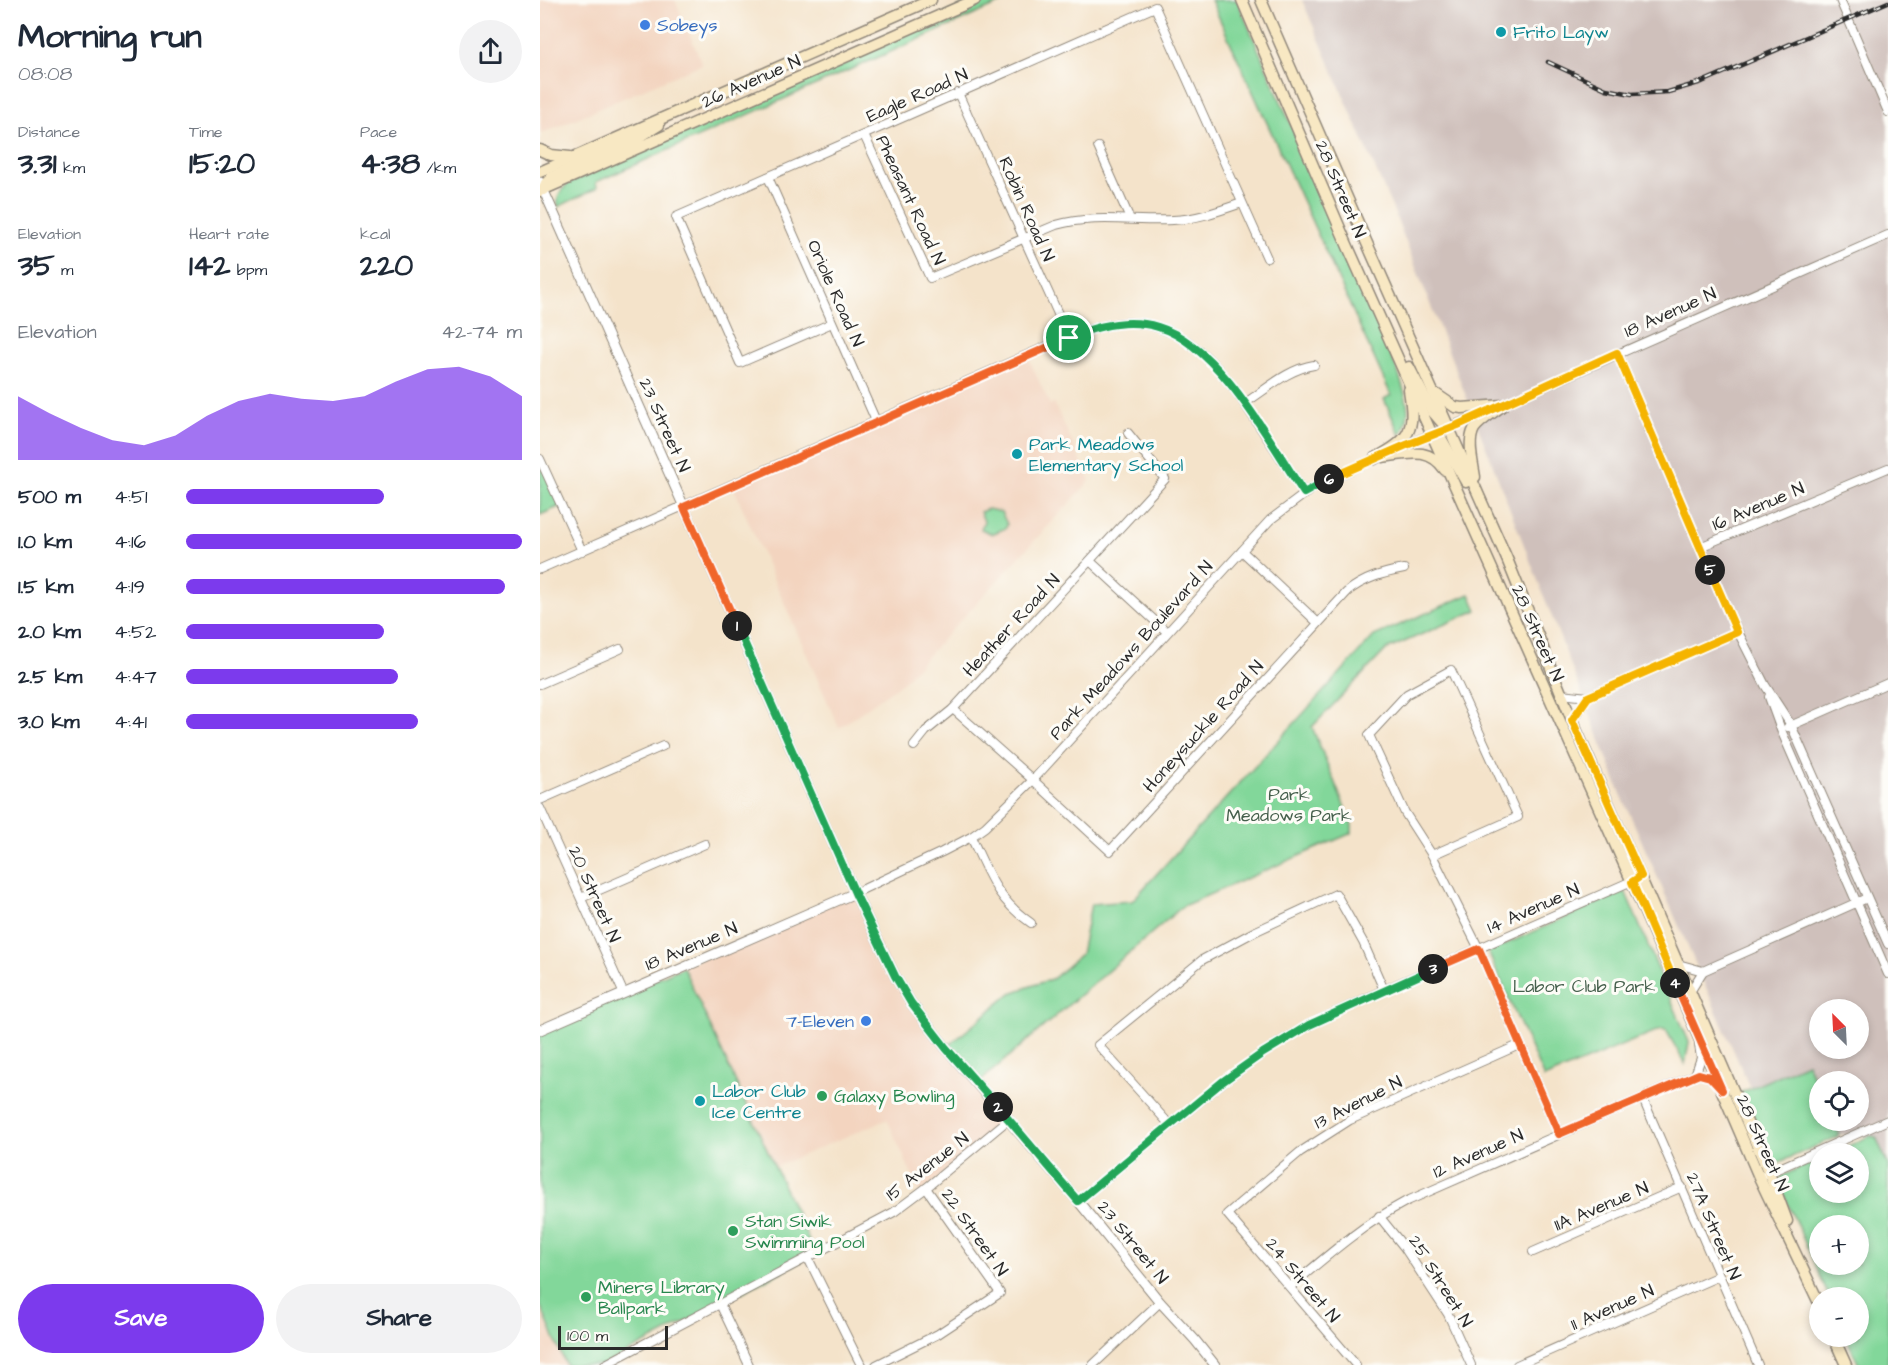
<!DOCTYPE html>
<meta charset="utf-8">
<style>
body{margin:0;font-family:"Architects Daughter",sans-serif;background:#f2f2f3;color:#1f2937;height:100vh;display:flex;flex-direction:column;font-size:22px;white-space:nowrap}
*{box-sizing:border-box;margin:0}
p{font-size:20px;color:#747a83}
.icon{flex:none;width:33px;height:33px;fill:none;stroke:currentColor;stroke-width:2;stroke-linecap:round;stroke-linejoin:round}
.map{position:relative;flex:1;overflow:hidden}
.side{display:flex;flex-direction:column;background:#fff;width:540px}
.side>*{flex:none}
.needle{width:39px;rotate:336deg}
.tools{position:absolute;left:1269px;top:999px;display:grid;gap:12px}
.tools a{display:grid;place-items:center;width:60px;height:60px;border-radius:50%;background:#fff;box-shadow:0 3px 9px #0003;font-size:30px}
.scale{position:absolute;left:18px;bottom:15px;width:110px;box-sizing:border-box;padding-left:6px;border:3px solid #2b2b2b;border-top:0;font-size:16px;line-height:21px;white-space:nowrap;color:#2b2b2b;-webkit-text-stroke:4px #fdfcf7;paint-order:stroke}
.pin{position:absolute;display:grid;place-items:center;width:51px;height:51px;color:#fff;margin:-26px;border:3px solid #fff;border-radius:50%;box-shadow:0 2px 6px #0007}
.km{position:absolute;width:30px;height:30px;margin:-15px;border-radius:50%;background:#222;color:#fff;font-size:16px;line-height:30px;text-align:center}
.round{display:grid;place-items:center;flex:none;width:63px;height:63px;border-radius:32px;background:#f2f2f3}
.headline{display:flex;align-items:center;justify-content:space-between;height:102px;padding:0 18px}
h1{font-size:33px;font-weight:800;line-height:45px}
.stats{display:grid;grid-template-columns:repeat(3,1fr);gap:9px;height:102px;padding:6px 18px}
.stats div{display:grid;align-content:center}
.stats b{font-size:30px;font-weight:800}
.stats small{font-size:16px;font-weight:400}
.stats p{font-size:16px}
.chart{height:168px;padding:12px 18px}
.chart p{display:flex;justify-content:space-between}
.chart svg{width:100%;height:108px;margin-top:6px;fill:#7c3aed;opacity:.7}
.primary-button{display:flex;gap:12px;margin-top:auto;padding:12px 18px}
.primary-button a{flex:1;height:69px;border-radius:36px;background:#7c3aed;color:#fff;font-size:24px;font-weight:800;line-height:69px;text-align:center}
.primary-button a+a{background:#f2f2f3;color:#1f2937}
ul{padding:0 18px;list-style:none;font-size:20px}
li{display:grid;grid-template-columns:96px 72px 1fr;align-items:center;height:45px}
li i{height:15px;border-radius:8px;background:#7c3aed}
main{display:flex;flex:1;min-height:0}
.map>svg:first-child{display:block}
.built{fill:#f3d4bf}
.industrial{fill:#cfc0bb;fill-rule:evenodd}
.green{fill:#82d79a;stroke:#568162;stroke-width:1.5;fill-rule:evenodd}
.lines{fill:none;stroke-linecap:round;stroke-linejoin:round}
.minor-casing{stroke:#90877a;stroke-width:10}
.tertiary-casing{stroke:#90877a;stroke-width:11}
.secondary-casing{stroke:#90877a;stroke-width:13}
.minor{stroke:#fff;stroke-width:8}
.tertiary{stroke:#fff;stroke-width:9}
.secondary{stroke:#f8e8c3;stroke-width:10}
.rail-casing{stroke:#2b2b2b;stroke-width:4.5}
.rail{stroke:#fdfcf7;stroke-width:2;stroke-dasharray:7;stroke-linecap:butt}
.split-1-casing{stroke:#fff;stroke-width:12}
.split-2-casing{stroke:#fff;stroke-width:12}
.split-3-casing{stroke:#fff;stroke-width:12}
.split-4-casing{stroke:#fff;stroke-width:12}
.split-5-casing{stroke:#fff;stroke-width:12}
.split-6-casing{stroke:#fff;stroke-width:12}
.split-7-casing{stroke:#fff;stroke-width:12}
.split-1{stroke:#f0652b;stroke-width:8}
.split-2{stroke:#22a559;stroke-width:8}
.split-3{stroke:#22a559;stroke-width:8}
.split-4{stroke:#f0652b;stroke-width:8}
.split-5{stroke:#f5b400;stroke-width:8}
.split-6{stroke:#f5b400;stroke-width:8}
.split-7{stroke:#22a559;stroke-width:8}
.shop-dot{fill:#3f7fe0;stroke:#fdfcf7;stroke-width:2}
.culture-dot{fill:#0f9aa8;stroke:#fdfcf7;stroke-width:2}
.leisure-dot{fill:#2e9e5b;stroke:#fdfcf7;stroke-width:2}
.labels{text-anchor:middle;stroke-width:6;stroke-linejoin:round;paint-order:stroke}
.shop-label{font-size:18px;fill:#366cbe;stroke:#fdfcf7;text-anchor:start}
.culture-label{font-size:18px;fill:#0d838f;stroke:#fdfcf7;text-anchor:start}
.street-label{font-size:18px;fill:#2b2b2b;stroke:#fdfcf7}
.park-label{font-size:18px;fill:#455f4c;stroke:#fdfcf7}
.leisure-label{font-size:18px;fill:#27864d;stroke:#fdfcf7;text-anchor:start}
</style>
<main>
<section class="side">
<div class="headline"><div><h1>Morning run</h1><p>08:08</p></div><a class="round"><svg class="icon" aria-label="share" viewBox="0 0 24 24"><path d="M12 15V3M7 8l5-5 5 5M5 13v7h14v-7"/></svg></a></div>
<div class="stats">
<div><p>Distance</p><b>3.31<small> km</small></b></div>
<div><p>Time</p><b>15:20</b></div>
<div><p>Pace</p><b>4:38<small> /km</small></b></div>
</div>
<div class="stats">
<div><p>Elevation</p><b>35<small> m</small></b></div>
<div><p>Heart rate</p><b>142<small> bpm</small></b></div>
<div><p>kcal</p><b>220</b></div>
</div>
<div class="chart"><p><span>Elevation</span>42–74 m</p>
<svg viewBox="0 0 160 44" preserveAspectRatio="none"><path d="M0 44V18L10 25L20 31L30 36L40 38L50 34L60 26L70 20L80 17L90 19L100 20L110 18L120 12L130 7L140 6L150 10L160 18V44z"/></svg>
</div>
<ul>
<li><b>500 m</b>4:51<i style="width:59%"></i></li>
<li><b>1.0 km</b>4:16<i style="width:100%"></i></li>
<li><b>1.5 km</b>4:19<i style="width:95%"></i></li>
<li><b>2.0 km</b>4:52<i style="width:59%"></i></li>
<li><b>2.5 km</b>4:47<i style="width:63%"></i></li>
<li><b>3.0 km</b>4:41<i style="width:69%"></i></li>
</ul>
<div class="primary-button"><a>Save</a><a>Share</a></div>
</section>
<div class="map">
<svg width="1348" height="1365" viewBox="0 0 1348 1365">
<rect width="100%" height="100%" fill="#fdfcf7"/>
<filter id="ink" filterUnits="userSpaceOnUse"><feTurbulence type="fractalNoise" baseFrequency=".0167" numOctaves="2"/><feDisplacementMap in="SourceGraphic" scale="12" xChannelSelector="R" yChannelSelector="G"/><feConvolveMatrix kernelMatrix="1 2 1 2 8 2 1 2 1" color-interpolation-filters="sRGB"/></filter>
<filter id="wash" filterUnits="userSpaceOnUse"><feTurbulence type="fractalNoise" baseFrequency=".008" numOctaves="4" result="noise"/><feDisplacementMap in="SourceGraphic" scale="24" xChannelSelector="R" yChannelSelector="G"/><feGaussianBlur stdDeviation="1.35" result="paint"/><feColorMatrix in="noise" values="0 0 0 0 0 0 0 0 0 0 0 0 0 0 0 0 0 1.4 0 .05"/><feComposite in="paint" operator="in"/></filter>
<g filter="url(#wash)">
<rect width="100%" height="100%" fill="#f4e3ca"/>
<g class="built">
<polygon points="0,0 135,0 162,64 0,134"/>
<polygon points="487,355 510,405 514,403 550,481 364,681 299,728 193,486"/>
<polygon points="315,893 363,991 469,1119 380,1193 347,1119 235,1167 143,967"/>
<polygon points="0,1305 26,1365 0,1365"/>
</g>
<path class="industrial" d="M762,0h586v1165l-13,-28 -36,-3 -6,-13 25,-1v-38h-38l-1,9 -12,-27 -57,24 -129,-294 -226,-580zM1280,1010h38v38h-38z"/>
<g class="green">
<path d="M435,0h33l-412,182 1,6 -39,19c-2,-12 3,-17 11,-24z"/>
<path d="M671,0h26l161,372c7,23 17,42 2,63l-16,-36 7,-4z"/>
<polygon points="4,469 21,506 0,515 0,471"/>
<polygon points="448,509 461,512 467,524 466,528 452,534 441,529 444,521 440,512"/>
<polygon points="930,594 937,610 846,650 772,727 812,825 812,833 643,906 437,1084 406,1048 471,993 514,978 541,954 551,904 592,901 834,636"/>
<polygon points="1085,891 1149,1042 1145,1064 1126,1030 1121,1029 1004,1078 948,952"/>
<polygon points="143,967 275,1254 64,1365 26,1365 0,1305 0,1030"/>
<polygon points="1267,1063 1279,1091 1280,1120 1293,1121 1299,1134 1297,1137 1240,1162 1233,1163 1228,1160 1198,1094"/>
<path d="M1330,1136l6,1 12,28v200h-29l-13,-28 12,-1v-38l-29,-1 -50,-113 3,-8 37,-17 1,33h38v-38l-26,-1zM1280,1226h38v38h-38z"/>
</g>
</g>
<g filter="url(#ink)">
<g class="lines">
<defs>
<g id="minor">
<polyline points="1300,0 1348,112"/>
<polyline points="418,93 529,338"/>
<path d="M324,135l66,143 126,-53c39,-11 78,-3 117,-5 24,-1 46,-9 69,-17"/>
<polyline points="558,147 590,219"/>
<polyline points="228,177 336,421"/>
<polyline points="292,323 200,363 136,217 615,7 727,258"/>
<polyline points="1077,353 1160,547 1348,468"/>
<path d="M705,403c22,-14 43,-34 69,-38"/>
<polyline points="960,406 1348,235"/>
<polyline points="854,450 949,411"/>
<polyline points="0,459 42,551"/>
<polyline points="1160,547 1193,622 1225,685 1251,725 1348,944"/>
<polyline points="702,551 777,622"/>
<polyline points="550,561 627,632"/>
<path d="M0,569l487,-214c31,-13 62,-29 95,-32 70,-5 111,62 144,113 13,19 26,38 38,57"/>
<polyline points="0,684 80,649"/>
<polyline points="1021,694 1048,697 1197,632"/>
<polyline points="1229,697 1241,730 1348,974"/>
<path d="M413,709l80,71 77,71 237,-259c17,-14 36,-19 57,-23"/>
<polyline points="1032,720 1048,697"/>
<polyline points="1248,727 1348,683"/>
<polyline points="374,746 386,731 413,709 625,479 588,433"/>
<polyline points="0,800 123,746"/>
<polyline points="0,808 83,992"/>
<path d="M431,837c18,37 24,61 60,86"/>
<polyline points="892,855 978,817 911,670 867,694 829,735 865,813 892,855 939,949 1019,1134"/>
<polyline points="315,893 402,852 431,837 445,827 493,780 730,520 774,487 838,457"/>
<polyline points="41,898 165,844"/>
<polyline points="1138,964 1163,971"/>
<polyline points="1150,992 1163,971 1327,898"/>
<polyline points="1155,1075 1161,1058 1159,1045"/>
<polyline points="1103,1099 1218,1365"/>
<polyline points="630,1125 558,1045 662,960 714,932 796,894 823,942 844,990"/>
<polyline points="1226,1174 1348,1120"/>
<polyline points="538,1201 683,1082 723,1053 745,1039 769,1025 844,990 1094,880"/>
<polyline points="839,1216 864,1247 908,1314 931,1365"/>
<polyline points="993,1252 1142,1187"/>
<polyline points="268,1258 321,1365"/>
<path d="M750,1287c37,-31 72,-62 115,-85l290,-127c9,-3 16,2 21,8"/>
<polyline points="180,1304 209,1365"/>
<polyline points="64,1365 354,1212 386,1188 469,1119"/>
<polyline points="336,1365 398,1334 460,1293 386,1188"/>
<polyline points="553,1365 620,1302"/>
<polyline points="816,1365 687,1214 760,1152 810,1120 979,1045"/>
<polyline points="977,1365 1179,1276"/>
</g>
<g id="tertiary">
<polyline points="0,182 315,893 355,976 371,1003 406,1048 538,1201 620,1302 655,1340 675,1365"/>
<polyline points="0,1030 315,893"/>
</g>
<g id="secondary">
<polyline points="702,0 805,240 1092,882 1219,1177 1280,1305"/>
<polyline points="721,0 826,241 967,559 1032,720 1229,1173 1247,1221"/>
<polyline points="0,150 11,155 30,157"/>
<polyline points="0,172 391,0"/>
<polyline points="3,190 6,183 12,177 98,138 119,125"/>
<polyline points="0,191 435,0"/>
<polyline points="869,367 892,411 904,425"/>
<polyline points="893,392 915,407 922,408 963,405"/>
<polyline points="901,438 926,482"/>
<path d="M843,457c25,-3 46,-11 62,13"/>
<path d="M834,459c36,-20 42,-27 35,-69"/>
<path d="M935,477c-2,-14 -8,-35 -1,-48 6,-9 21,-17 29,-24"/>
<polyline points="1293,1336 1306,1365"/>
</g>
</defs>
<use href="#minor" class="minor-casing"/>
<use href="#tertiary" class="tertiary-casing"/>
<use href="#secondary" class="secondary-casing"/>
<use href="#minor" class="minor"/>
<use href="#tertiary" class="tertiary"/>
<use href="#secondary" class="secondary"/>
<defs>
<polyline id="rail" points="1008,62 1066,89 1092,94 1128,92 1162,82 1348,2"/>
</defs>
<use href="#rail" class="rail-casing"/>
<use href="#rail" class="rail"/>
</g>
</g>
<g class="lines" filter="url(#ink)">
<defs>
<polyline id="split-1" points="197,626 144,507 529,338"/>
<polyline id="split-2" points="197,626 315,893 355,976 371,1003 406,1048 458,1107"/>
<polyline id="split-3" points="458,1107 538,1201 682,1082 723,1053 769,1025 893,969"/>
<polyline id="split-4" points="893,969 939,949 1019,1134 1159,1074 1170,1077 1182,1090 1135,983"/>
<polyline id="split-5" points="1135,983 1092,882 1101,876 1032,720 1048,697 1197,632 1170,570"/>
<polyline id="split-6" points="789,479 864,446 918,425 1077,353 1170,570"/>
<path id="split-7" d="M529,338c27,-12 59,-20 89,-11 61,18 112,115 146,166l25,-14"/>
</defs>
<use href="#split-1" class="split-1-casing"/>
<use href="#split-2" class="split-2-casing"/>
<use href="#split-3" class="split-3-casing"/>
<use href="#split-4" class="split-4-casing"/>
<use href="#split-5" class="split-5-casing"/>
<use href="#split-6" class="split-6-casing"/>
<use href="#split-7" class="split-7-casing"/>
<use href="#split-1" class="split-1"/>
<use href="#split-2" class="split-2"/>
<use href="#split-3" class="split-3"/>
<use href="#split-4" class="split-4"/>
<use href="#split-5" class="split-5"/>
<use href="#split-6" class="split-6"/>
<use href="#split-7" class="split-7"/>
</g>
<g class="shop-dot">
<circle cx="105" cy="25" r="6"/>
<circle cx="326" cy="1021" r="6"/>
</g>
<g class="culture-dot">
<circle cx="961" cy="32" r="6"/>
<circle cx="477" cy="454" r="6"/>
<circle cx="160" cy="1101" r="6"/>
</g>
<g class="leisure-dot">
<circle cx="282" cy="1096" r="6"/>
<circle cx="193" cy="1231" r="6"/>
<circle cx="46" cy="1297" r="6"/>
</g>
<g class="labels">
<g class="shop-label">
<text x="117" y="31">Sobeys</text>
<text x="314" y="1027" text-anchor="end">7-Eleven</text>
</g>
<g class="culture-label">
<text x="973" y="38">Frito Layw</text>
<text x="489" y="450">Park Meadows<tspan x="489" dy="21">Elementary School</tspan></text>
<text x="172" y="1097">Labor Club<tspan x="172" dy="21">Ice Centre</tspan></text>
</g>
<g class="street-label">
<text transform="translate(211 81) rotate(-24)" y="6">26 Avenue N</text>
<text transform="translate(377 95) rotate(-24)" y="6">Eagle Road N</text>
<text transform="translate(801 189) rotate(67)" y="6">28 Street N</text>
<text transform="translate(371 200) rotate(65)" y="6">Pheasant Road N</text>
<text transform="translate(487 209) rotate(66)" y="6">Robin Road N</text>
<text transform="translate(296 293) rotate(66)" y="6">Oriole Road N</text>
<text transform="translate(1130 312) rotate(-24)" y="6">18 Avenue N</text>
<text transform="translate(125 425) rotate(66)" y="6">23 Street N</text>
<text transform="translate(1218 506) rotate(-23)" y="6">16 Avenue N</text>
<text transform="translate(471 625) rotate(-47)" y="6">Heather Road N</text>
<text transform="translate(998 633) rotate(66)" y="6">28 Street N</text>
<text transform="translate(591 650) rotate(-48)" y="6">Park Meadows Boulevard N</text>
<text transform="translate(663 726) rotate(-48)" y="6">Honeysuckle Road N</text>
<text transform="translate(55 894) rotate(66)" y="6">20 Street N</text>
<text transform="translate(993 908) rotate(-24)" y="6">14 Avenue N</text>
<text transform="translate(151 946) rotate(-23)" y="6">18 Avenue N</text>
<text transform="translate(818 1102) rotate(-27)" y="6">13 Avenue N</text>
<text transform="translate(1223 1143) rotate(66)" y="6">28 Street N</text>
<text transform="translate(938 1153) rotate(-24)" y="6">12 Avenue N</text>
<text transform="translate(387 1166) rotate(-38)" y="6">15 Avenue N</text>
<text transform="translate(1061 1206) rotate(-23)" y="6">11A Avenue N</text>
<text transform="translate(1174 1226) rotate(67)" y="6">27A Street N</text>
<text transform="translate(435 1232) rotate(55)" y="6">22 Street N</text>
<text transform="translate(593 1242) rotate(51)" y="6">23 Street N</text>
<text transform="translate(763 1280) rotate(50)" y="6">24 Street N</text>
<text transform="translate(901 1281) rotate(58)" y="6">25 Street N</text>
<text transform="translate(1072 1307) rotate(-24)" y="6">11 Avenue N</text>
</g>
<g class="park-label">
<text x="749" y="800">Park<tspan x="749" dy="21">Meadows Park</tspan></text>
<text x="1044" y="992">Labor Club Park</text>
</g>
<g class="leisure-label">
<text x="294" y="1102">Galaxy Bowling</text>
<text x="205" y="1227">Stan Siwik<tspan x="205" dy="21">Swimming Pool</tspan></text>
<text x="58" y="1293">Miners Library<tspan x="58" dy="21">Ballpark</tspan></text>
</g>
</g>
</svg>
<div class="tools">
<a><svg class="needle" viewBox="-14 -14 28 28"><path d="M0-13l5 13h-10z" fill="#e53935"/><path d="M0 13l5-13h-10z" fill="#747a83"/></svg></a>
<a><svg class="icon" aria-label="locate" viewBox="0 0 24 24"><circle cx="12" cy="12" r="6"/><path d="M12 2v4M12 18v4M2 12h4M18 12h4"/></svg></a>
<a><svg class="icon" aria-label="layers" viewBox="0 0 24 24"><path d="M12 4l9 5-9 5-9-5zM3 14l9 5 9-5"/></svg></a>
<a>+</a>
<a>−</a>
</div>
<div class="scale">100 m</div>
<div class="pin" style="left:529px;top:338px;background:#1e9e55"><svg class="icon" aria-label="arrive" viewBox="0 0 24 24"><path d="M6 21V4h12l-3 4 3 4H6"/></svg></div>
<b class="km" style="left:197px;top:626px">1</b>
<b class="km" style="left:458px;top:1107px">2</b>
<b class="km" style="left:893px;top:969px">3</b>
<b class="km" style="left:1135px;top:983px">4</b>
<b class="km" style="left:1170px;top:570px">5</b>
<b class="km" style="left:789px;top:479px">6</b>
</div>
</main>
